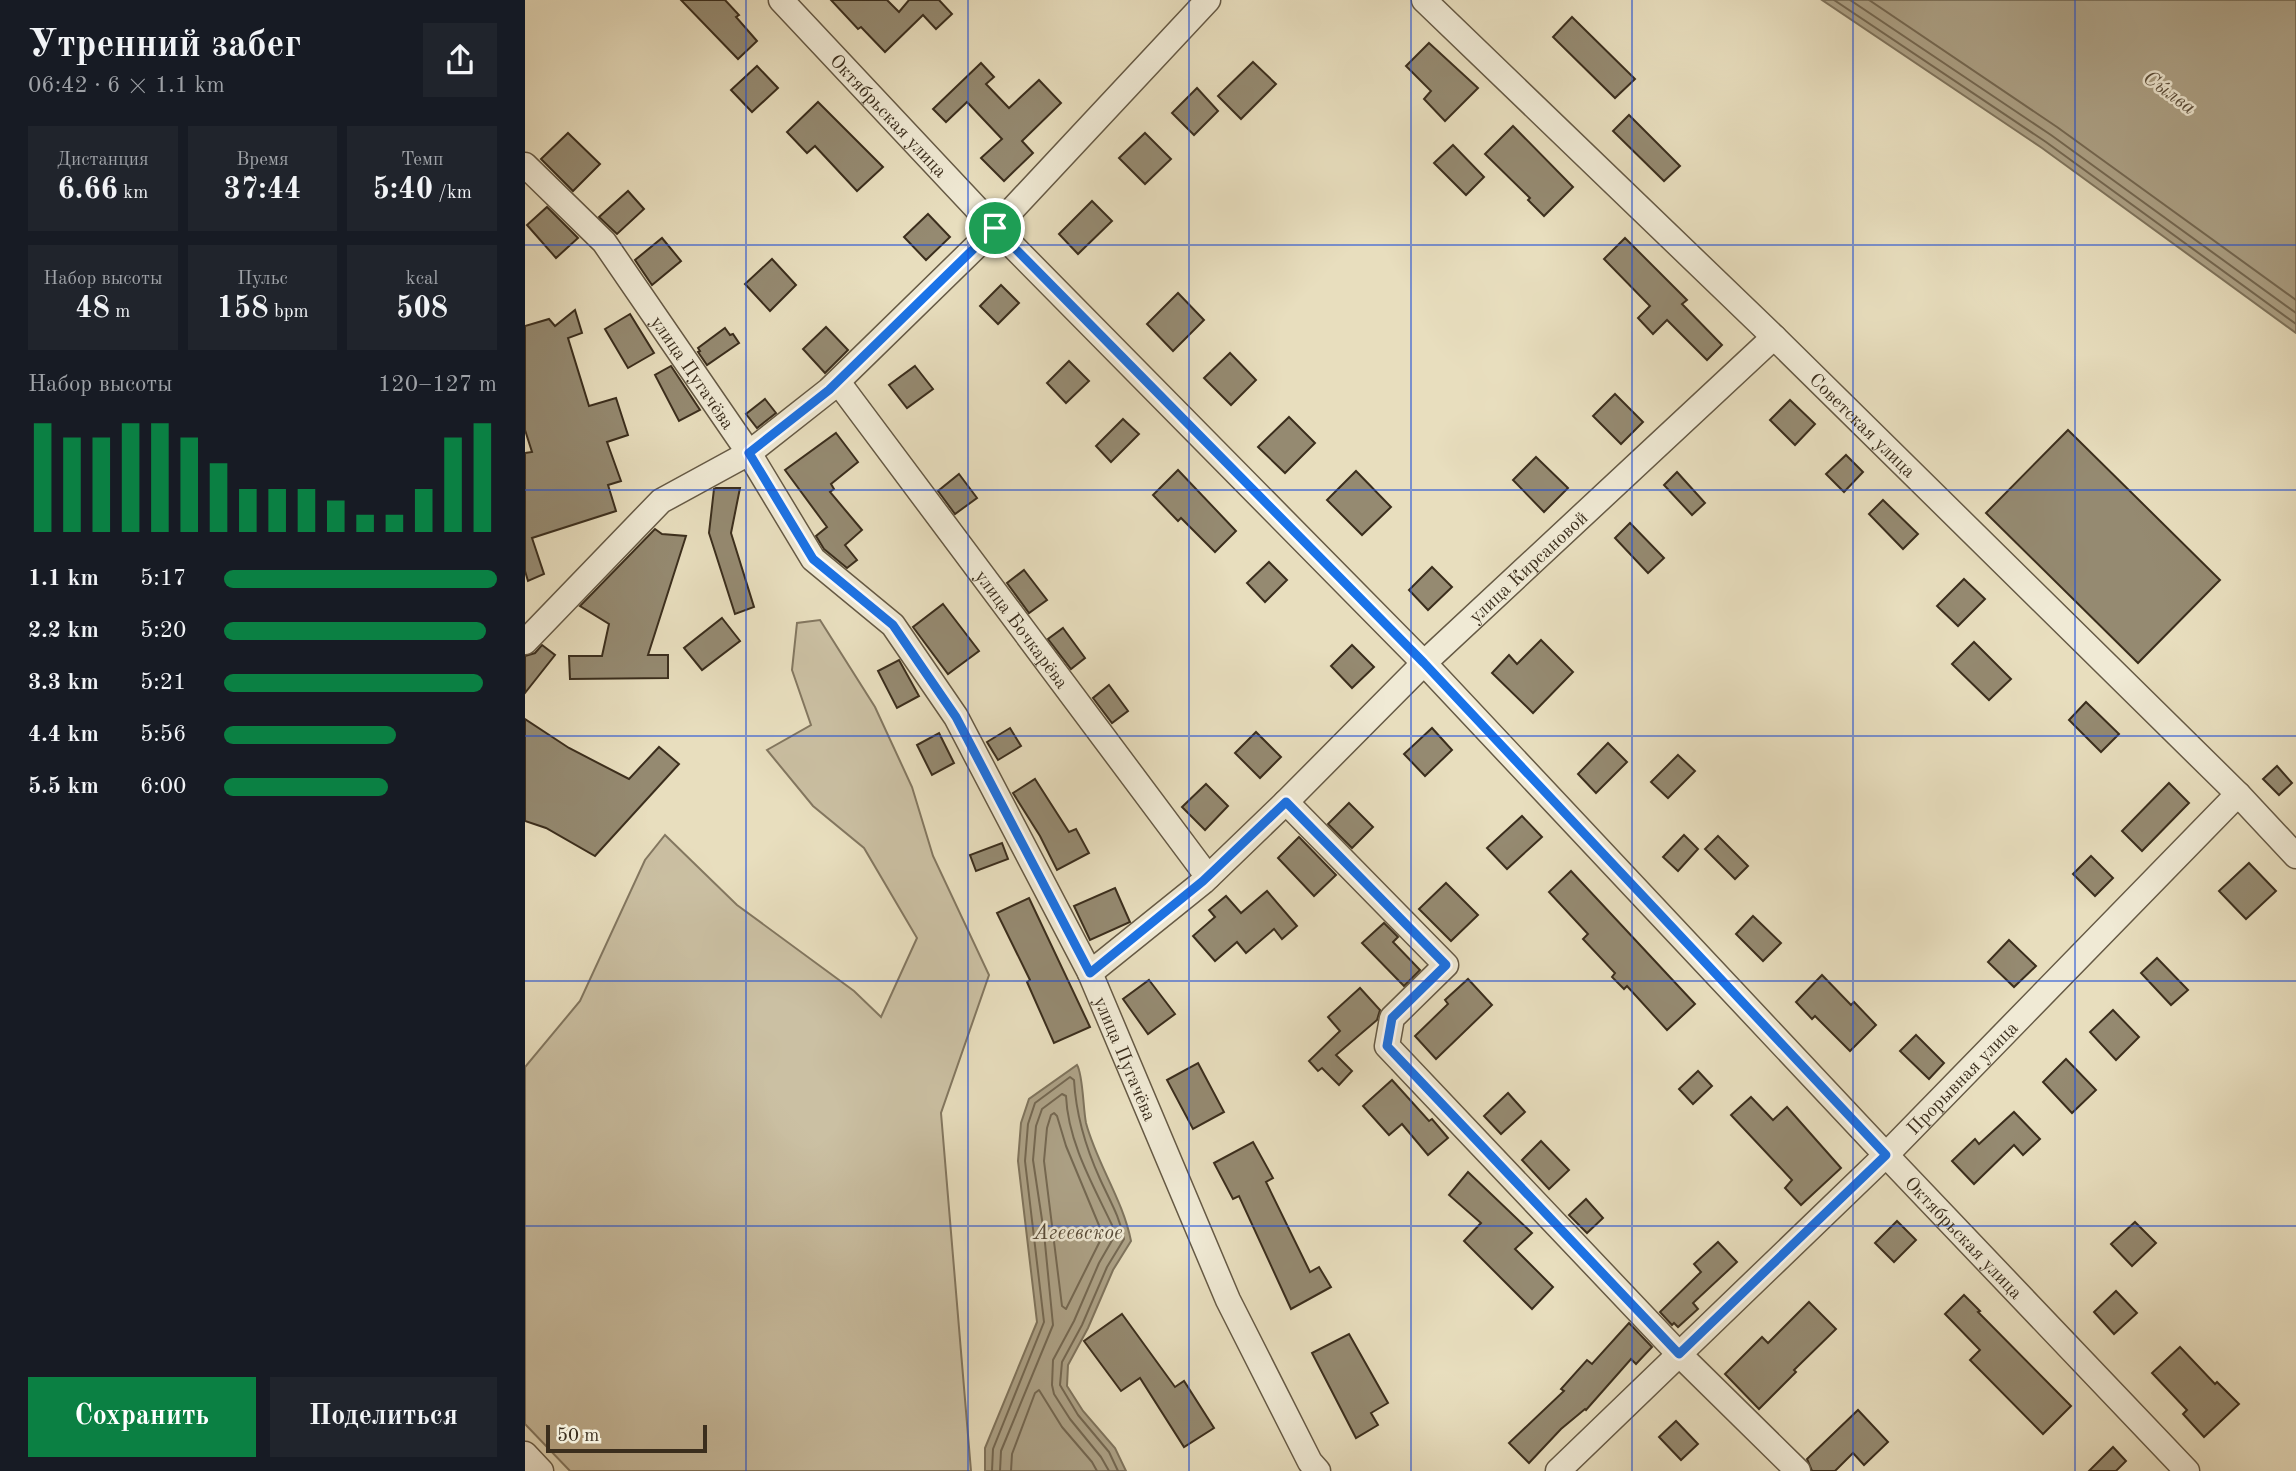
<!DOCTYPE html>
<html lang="ru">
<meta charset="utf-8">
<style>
body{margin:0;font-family:"Old Standard TT",serif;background:#20242c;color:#f1f3f6;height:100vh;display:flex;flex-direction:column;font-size:26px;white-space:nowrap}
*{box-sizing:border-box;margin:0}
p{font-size:23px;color:#9ea1a6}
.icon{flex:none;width:38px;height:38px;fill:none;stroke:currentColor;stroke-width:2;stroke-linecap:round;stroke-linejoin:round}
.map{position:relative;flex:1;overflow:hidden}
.sheet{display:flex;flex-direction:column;background:#171b24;width:525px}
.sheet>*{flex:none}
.scale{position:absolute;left:21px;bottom:18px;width:161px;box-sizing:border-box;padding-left:7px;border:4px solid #3b2e1d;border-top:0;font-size:19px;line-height:24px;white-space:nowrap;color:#3b2e1d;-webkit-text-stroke:5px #f0ead5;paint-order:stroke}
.pin{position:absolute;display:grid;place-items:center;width:60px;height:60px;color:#fff;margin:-30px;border:4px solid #fff;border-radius:50%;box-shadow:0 2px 7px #0007}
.round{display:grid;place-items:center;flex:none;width:74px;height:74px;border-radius:0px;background:#20242c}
.summary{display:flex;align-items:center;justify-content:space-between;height:119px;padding:0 28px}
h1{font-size:38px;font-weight:800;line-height:52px}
.figures{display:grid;grid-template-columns:repeat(3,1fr);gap:10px;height:119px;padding:7px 28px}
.figures div{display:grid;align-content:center;border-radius:0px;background:#20242c;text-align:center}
.figures b{font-size:30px;font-weight:800}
.figures small{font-size:19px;font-weight:400}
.figures p{font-size:19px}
.chart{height:196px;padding:14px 28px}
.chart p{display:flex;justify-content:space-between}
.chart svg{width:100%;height:126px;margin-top:7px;stroke:#0b8043;stroke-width:6}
.button{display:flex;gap:14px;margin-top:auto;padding:14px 28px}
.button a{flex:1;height:80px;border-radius:0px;background:#0b8043;color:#fff;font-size:28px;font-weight:800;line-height:80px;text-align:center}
.button a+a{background:#20242c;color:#f1f3f6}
ul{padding:0 28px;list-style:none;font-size:23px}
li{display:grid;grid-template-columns:112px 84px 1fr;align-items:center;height:52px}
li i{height:18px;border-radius:9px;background:#0b8043}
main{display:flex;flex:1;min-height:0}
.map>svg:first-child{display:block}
.green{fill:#cbc0a3;stroke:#837760;stroke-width:2}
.water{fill:#ada287;stroke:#7f745d;stroke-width:2}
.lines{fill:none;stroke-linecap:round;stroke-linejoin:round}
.shore{stroke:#746852;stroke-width:2}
.building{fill:#958a71;stroke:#3b2e1d;stroke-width:2}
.street-casing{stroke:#665a45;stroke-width:27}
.street{stroke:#f0ead5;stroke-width:24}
.route-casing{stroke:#fff;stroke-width:14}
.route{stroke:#1a73e8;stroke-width:9}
.grid{fill:none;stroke:#1d4ed8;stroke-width:2;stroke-opacity:0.55}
.labels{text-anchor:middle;stroke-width:5;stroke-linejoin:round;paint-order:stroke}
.street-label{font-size:19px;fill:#3b2e1d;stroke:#f0ead5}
.water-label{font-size:21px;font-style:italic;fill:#584b38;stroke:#f0ead5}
</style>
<main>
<section class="sheet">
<div class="summary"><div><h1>Утренний забег</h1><p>06:42 · 6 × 1.1 km</p></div><a class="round"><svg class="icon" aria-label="share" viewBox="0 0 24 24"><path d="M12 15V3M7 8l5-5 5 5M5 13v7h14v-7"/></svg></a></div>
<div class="figures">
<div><p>Дистанция</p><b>6.66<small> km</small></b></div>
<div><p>Время</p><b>37:44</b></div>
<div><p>Темп</p><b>5:40<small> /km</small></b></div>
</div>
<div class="figures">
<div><p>Набор высоты</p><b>48<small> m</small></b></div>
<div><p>Пульс</p><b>158<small> bpm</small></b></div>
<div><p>kcal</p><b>508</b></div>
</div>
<div class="chart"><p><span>Набор высоты</span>120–127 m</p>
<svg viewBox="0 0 160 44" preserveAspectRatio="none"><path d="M5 44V6M15 44V11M25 44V11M35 44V6M45 44V6M55 44V11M65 44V20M75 44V29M85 44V29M95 44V29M105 44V33M115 44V38M125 44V38M135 44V29M145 44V11M155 44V6"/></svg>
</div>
<ul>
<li><b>1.1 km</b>5:17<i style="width:100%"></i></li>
<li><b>2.2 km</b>5:20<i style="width:96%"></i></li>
<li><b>3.3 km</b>5:21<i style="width:95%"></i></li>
<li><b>4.4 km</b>5:56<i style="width:63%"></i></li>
<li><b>5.5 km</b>6:00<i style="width:60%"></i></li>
</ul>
<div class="button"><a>Сохранить</a><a>Поделиться</a></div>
</section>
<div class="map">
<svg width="1771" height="1471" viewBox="0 0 1771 1471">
<rect width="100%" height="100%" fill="#e8debe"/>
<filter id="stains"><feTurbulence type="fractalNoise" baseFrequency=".00286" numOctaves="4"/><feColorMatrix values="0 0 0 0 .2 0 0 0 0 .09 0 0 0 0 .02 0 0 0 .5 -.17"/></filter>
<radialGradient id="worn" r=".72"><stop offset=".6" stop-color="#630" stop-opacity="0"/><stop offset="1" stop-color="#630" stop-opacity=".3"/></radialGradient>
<polygon class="green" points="295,620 350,707 387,787 408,856 464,975 416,1113 446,1471 45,1471 0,1424 0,1067 55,1001 120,860 140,835 212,905 329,991 356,1017 392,938 339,848 288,806 242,750 286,725 267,670 272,623"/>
<g class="water">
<polygon points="1297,0 1771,0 1771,333 1517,148"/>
<path d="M552,1065c6,9 6,43 9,58 11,41 37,77 45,118l-18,29 -25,58 -20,37 -1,21 16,25 32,37 11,23h-141v-23l52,-126 -19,-161 3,-38 8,-24z"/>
</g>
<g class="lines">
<g class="shore">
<polyline points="1309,0 1521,142 1771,324"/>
<polyline points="1325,0 1526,135 1771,313"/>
<polyline points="1344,0 1532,127 1771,300"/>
<polygon points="529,1113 532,1116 541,1146 578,1235 541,1309 537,1306 519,1161 522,1128 526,1115"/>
<path d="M467,1471l1,-22 51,-127 -19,-161 3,-37 7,-21 35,-26 4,3c2,35 11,66 26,99 9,20 20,38 24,60l-17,28 -25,58 -20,37 -2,23 18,30 31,37 9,19"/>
<path d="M475,1471l1,-20 52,-126 -9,-92 -11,-73 3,-34 6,-17 20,-15 4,2c2,46 27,89 46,129l2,12 -15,26 -25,58 -21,39 -1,25 2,9 16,25 31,38 8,14"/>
<polyline points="486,1471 487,1454 510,1393 514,1390 537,1427 567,1462 572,1471"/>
</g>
</g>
<g class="building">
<polygon points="156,0 200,0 214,15 211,17 232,41 213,59"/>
<polygon points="306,0 362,0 374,12 384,0 414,0 427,14 411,29 398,15 360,52 336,27 333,29"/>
<polygon points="1047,17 1110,79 1090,98 1028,37"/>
<polygon points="904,43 953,88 920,121 899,99 906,91 881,66"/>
<polygon points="728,62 751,84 716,119 693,96"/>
<polygon points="456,63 469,77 461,84 484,108 514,80 536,103 497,141 508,153 479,181 456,158 477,139 442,102 421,122 408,109"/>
<polygon points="232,66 253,88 227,112 206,90"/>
<polygon points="672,88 693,111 669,135 647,113"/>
<polygon points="293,102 358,167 332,191 290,146 282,153 262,132"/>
<polygon points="1104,115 1155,166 1139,181 1088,131"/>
<polygon points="988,126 1048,187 1019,216 1003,200 1005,198 960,154"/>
<polygon points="43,133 75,164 48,191 16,159"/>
<polygon points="620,133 646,159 620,184 594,158"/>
<polygon points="928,145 959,177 941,195 909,163"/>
<polygon points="103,191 119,209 92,234 74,217"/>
<polygon points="567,201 587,221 553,254 534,234"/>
<polygon points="22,207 53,238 31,258 2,225"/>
<polygon points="403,214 425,237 401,260 379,237"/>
<polygon points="137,238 156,261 127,285 110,260"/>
<polygon points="1100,238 1162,300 1157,304 1197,345 1182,360 1142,320 1128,334 1113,318 1125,306 1079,259"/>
<polygon points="247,259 271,285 245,311 220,284"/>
<polygon points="476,285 494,303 473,324 455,306"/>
<polygon points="653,293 679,320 648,351 622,324"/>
<polygon points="50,310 57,333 43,338 64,406 91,398 103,435 82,442 96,481 83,485 91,511 7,538 19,574 3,581 0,571 0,453 7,452 0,430 0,326 24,319 30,326"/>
<polygon points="105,314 129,353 103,368 80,329"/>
<polygon points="301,327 323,350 300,373 278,349"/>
<polygon points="200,328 205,335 208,334 214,343 182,365 173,352 175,351 173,348"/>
<polygon points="705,353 731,380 706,405 679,378"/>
<polygon points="544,361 564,381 541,403 522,383"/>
<polygon points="146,366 175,410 154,421 130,375"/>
<polygon points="390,366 408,389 382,408 364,385"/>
<polygon points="1090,394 1118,422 1096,444 1068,416"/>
<polygon points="240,399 251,413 232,428 221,414"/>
<polygon points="1265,400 1290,424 1270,445 1245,420"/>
<polygon points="764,417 790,443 760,473 733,447"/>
<polygon points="598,419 614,434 586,462 571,446"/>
<polygon points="1543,430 1695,580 1613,663 1461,513"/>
<polygon points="311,433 333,462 306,484 309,489 305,492 337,530 320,545 332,560 322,568 299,549 291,536 302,527 260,470"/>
<polygon points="1321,455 1338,472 1319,492 1301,474"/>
<polygon points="1011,457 1043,488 1019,512 988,480"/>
<polygon points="653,470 711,531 690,552 656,518 653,521 628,495"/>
<polygon points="831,471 866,507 837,535 802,500"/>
<polygon points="1152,472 1180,503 1167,515 1139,485"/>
<polygon points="434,474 452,498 430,514 413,491"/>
<polygon points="191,488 215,488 206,533 229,607 210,614 184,533 189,489"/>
<polygon points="1358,500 1393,534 1378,549 1344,514"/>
<polygon points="1105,523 1139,558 1123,573 1090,538"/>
<polygon points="130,529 137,534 161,536 123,655 143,655 143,678 45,679 44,656 77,656 84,624 55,606"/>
<polygon points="744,562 762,580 740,602 722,583"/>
<polygon points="907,567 927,587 903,610 884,590"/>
<polygon points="499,570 522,600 504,613 482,583"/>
<polygon points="1439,579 1460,599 1433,626 1412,606"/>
<polygon points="418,604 454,651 423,674 388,627"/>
<polygon points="197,618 215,641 177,670 159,648"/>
<polygon points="538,628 560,658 546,669 523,639"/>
<polygon points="1016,640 1048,672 1008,713 967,673 984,655 992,664"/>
<polygon points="1449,642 1486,679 1464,700 1427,664"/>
<polygon points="17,645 30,655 0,693 0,656 10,653"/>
<polygon points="827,645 849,667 827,688 806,666"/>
<polygon points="374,660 394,696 372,708 353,671"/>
<polygon points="584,685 603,711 587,723 568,698"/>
<polygon points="1561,702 1594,734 1576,752 1544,720"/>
<polygon points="0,719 44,748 104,779 134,747 154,764 70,856 21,828 0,821"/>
<polygon points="485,728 496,746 473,760 462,742"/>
<polygon points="907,728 927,750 900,776 879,754"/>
<polygon points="731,732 756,757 735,778 710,753"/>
<polygon points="414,733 429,763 407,775 392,745"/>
<polygon points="1083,743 1102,762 1071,793 1053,774"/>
<polygon points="1153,755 1170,771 1143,798 1126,782"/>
<polygon points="1752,766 1767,783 1754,795 1738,779"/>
<polygon points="510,779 544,832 551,829 564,853 532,870 515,836 488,793"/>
<polygon points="1644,783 1664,803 1617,851 1597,831"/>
<polygon points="681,784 703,806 680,830 657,807"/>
<polygon points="824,803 848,827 827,848 803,824"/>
<polygon points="997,816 1017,837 982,869 962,848"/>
<polygon points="1159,835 1173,849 1153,871 1138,857"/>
<polygon points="1193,836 1223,866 1210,879 1180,849"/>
<polygon points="774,837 811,875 789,896 753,858"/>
<polygon points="477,843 483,859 451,871 445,855"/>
<polygon points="1566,856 1588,878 1570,896 1548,874"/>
<polygon points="1724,863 1751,891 1721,919 1694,891"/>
<polygon points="1046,871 1170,1004 1142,1030 1102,986 1099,989 1087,977 1090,973 1058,939 1063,934 1024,892"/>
<polygon points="921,883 953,915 926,941 894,909"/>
<polygon points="590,888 605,922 565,940 549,906"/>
<polygon points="742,891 772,926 757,939 749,929 721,953 712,942 690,961 668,936 690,917 684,910 701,896 716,913"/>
<polygon points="504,898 565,1027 529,1043 502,982 505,980 472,913"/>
<polygon points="1228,916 1256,943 1238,961 1211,934"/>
<polygon points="859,923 873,937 868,942 895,970 879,986 837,943"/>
<polygon points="1484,940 1511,966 1489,987 1463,962"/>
<polygon points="1632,958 1663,990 1646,1005 1616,973"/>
<polygon points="1297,975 1326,1005 1329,1002 1351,1025 1325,1051 1290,1016 1287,1019 1271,1002"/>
<polygon points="943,979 967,1005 911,1059 890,1036 923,1004 920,1000"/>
<polygon points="624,980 650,1014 623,1034 598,999"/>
<polygon points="835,988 855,1010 852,1020 811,1055 827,1071 814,1085 797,1068 793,1071 784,1061 815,1031 803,1017"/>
<polygon points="1588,1010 1614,1037 1591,1060 1565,1032"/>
<polygon points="1391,1035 1419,1063 1404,1079 1375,1051"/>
<polygon points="1541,1059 1571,1090 1547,1113 1518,1082"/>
<polygon points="673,1063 699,1112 668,1129 642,1080"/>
<polygon points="1173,1071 1187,1086 1168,1104 1154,1089"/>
<polygon points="867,1080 904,1121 907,1119 923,1138 903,1155 877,1124 864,1135 838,1106"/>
<polygon points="983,1093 1000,1112 976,1134 959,1116"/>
<polygon points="1226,1097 1248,1120 1262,1107 1316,1168 1276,1205 1260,1188 1267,1180 1206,1115"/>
<polygon points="1489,1112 1515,1139 1498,1155 1489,1145 1449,1184 1427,1161 1450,1139 1454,1144"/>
<polygon points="1016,1141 1044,1170 1024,1189 997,1160"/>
<polygon points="728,1142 748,1178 741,1182 785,1272 794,1267 806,1287 766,1309 714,1196 708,1199 689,1163"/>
<polygon points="943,1172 1007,1233 990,1249 1028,1287 1007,1309 939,1241 956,1223 924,1195"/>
<polygon points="1061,1199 1078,1218 1062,1233 1044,1215"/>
<polygon points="1372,1221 1391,1240 1369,1262 1350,1243"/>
<polygon points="1610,1222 1631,1243 1607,1266 1586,1244"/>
<polygon points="1193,1242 1212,1262 1168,1303 1173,1309 1153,1327 1149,1323 1147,1325 1135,1312 1176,1272 1169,1264"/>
<polygon points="1591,1291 1612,1313 1589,1334 1569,1312"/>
<polygon points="1439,1295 1455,1311 1453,1312 1546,1406 1518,1434 1445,1360 1455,1350 1420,1314"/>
<polygon points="1284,1302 1311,1329 1269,1370 1271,1372 1234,1409 1200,1374 1237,1337 1243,1343"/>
<polygon points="597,1314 650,1387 659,1381 689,1428 659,1447 615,1378 596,1391 559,1341"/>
<polygon points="1104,1323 1127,1347 1111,1364 1106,1359 1061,1410 1060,1409 1036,1429 1004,1463 984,1443 1039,1391 1036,1389 1062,1360 1067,1364"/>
<polygon points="824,1334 863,1403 846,1413 853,1425 831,1438 787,1353"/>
<polygon points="1655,1347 1690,1384 1692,1382 1714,1404 1679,1437 1658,1414 1662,1410 1627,1373"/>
<polygon points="1333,1410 1363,1442 1339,1465 1328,1453 1310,1471 1287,1471 1282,1459"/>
<polygon points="1151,1421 1173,1444 1156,1460 1134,1437"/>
<polygon points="1588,1447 1601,1461 1591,1471 1564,1471"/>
</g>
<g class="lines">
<defs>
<g id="street">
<path id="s1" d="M256,0l214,228 429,435 462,492 301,316"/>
<path id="s2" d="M899,0l350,337 464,457 58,62"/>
<path id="s3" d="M0,165l79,77 145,211 64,106 80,66 63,92 134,256 138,327 82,162 8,9"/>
<path id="s4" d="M313,382l370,495"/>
<polyline points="0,642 136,501 224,453 304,390 470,228 683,0"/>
<polyline points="761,802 921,965 867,1018 862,1046 1154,1354 1273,1471"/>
<path id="s5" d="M565,973l113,-91 83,-80 138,-139 350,-326"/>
<polyline points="0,1454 16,1471"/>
<path id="s6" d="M1033,1471l328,-316 352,-361"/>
</g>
</defs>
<use href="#street" class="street-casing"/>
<use href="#street" class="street"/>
</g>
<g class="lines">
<defs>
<polygon id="route" points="470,228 899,663 1361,1155 1154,1354 862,1046 867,1018 921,965 761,802 678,881 565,973 431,717 368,625 288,559 224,453 304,390"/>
</defs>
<use href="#route" class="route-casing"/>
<use href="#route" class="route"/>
</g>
<path class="grid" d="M221,0v1471M443,0v1471M664,0v1471M886,0v1471M1107,0v1471M1328,0v1471M1550,0v1471M0,245h1771M0,490h1771M0,736h1771M0,981h1771M0,1226h1771"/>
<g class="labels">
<g class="street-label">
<text dy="7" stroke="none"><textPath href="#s1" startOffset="158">Октябрьская улица</textPath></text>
<text dy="7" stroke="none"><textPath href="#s3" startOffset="268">улица Пугачёва</textPath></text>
<text dy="7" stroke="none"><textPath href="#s2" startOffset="611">Советская улица</textPath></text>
<text dy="7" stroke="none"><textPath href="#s5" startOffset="598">улица Кирсановой</textPath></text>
<text dy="7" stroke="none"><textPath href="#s4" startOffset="308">улица Бочкарёва</textPath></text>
<text dy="7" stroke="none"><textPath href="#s3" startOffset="1087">улица Пугачёва</textPath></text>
<text dy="7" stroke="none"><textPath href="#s6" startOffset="564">Прорывная улица</textPath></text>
<text dy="7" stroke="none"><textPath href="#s1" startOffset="1712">Октябрьская улица</textPath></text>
</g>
<g class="water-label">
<text transform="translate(1645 92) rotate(36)" y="7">Сы́лва</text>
<text x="553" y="1239">Агеевское</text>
</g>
</g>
<rect width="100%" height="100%" filter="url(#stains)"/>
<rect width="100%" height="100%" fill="url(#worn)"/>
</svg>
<div class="scale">50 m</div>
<div class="pin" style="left:470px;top:228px;background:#1e9e55"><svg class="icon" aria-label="arrive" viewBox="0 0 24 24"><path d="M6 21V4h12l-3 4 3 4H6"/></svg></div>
</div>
</main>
